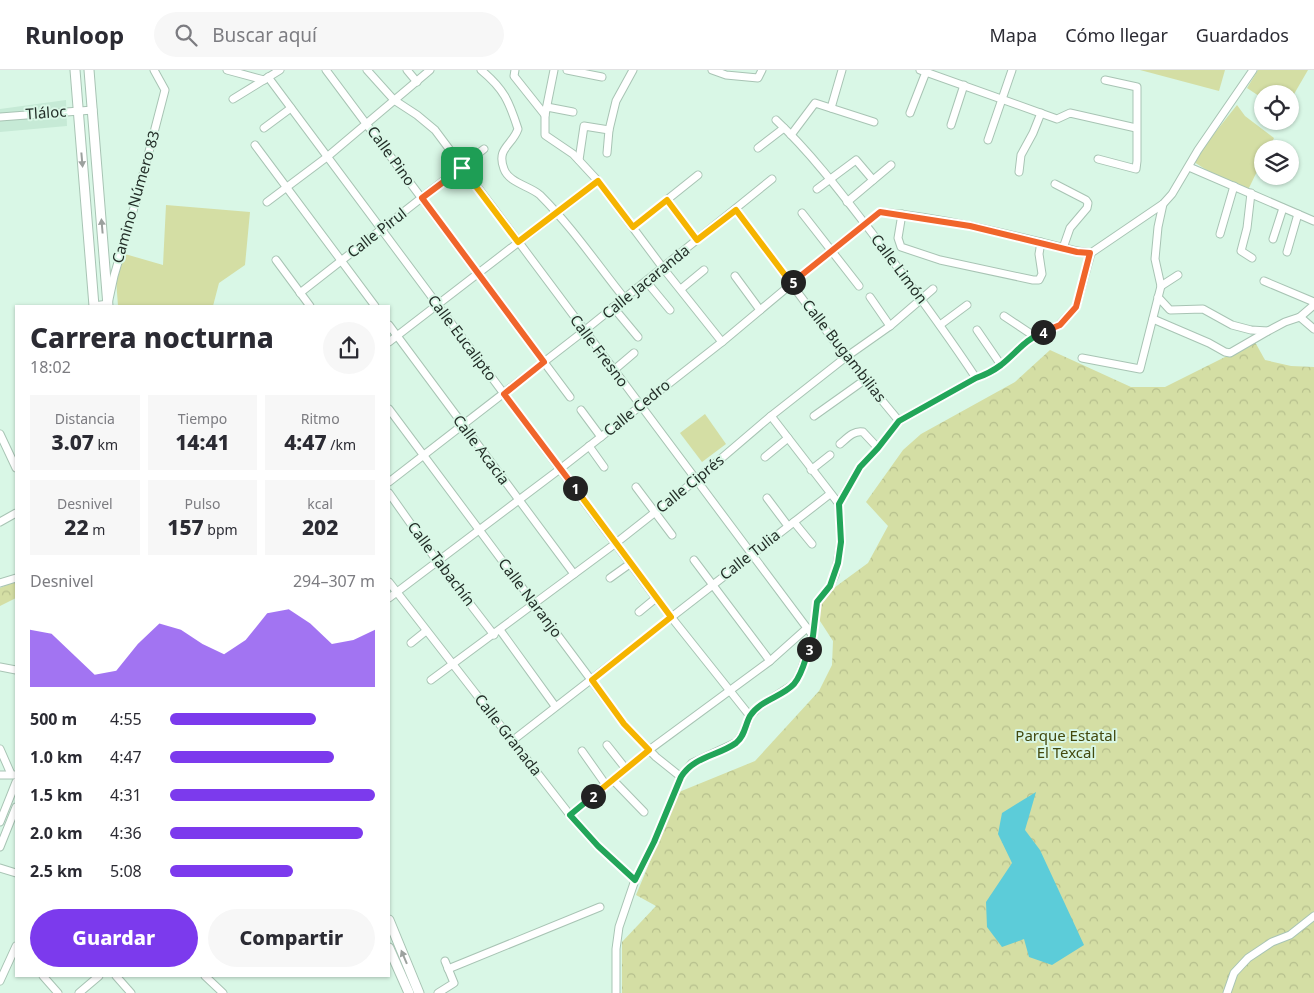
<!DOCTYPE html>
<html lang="es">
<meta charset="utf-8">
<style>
body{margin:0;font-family:"Noto Sans",sans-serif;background:#f7f7f7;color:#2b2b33;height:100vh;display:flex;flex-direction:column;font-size:19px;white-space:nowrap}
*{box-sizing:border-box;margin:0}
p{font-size:16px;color:#7c7c81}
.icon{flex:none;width:28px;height:28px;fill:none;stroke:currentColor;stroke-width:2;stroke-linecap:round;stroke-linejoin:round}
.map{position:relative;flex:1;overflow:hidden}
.side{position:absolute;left:15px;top:235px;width:375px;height:672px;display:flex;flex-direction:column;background:#fff;border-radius:0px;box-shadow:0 1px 4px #0004}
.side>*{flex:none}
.controls{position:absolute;left:1254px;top:15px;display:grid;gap:10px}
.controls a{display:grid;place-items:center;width:45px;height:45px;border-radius:50%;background:#fff;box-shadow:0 1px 4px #0004;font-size:25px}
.pin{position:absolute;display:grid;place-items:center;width:42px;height:42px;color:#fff;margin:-21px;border-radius:10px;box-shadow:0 2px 8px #0006}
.km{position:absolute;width:25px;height:25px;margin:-12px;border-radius:50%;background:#222;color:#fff;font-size:14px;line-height:25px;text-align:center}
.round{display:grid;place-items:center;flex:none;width:52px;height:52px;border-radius:26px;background:#f7f7f7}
.head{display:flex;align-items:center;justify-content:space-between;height:85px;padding:0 15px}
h1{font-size:28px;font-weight:800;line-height:38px}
.metrics{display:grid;grid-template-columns:repeat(3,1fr);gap:8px;height:85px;padding:5px 15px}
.metrics div{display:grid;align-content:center;border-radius:0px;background:#f7f7f7;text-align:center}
.metrics b{font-size:21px;font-weight:800}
.metrics small{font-size:14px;font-weight:400}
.metrics p{font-size:14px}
.chart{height:140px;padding:10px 15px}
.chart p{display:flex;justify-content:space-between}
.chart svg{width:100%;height:90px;margin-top:5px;fill:#7c3aed;opacity:.7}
.action{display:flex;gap:10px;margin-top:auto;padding:10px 15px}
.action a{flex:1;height:58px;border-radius:30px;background:#7c3aed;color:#fff;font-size:20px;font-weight:800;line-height:58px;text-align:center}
.action a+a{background:#f7f7f7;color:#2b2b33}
ul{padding:0 15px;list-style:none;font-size:16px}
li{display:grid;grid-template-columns:80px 60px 1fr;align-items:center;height:38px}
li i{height:12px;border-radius:6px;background:#7c3aed}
header{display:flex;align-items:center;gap:30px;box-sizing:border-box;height:70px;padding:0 25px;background:#fff;border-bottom:1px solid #e1e1e2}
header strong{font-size:24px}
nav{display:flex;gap:28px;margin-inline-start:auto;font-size:18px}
.search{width:350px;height:45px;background:#f7f7f7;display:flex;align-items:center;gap:12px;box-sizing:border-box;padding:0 18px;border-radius:28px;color:#7c7c81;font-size:19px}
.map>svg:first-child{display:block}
.built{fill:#c6ead6}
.park{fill:url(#park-crowns)}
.pitch{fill:#d4dea4}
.water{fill:#5cccd9}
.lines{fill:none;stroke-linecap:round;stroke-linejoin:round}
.minor-casing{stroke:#a8c4b4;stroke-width:9}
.major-casing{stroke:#a8c4b4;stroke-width:11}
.minor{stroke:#fff;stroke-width:7}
.major{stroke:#fff;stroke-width:9}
.oneway{fill:#9ca19e}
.split-1-casing{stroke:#fff;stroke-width:10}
.split-2-casing{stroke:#fff;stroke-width:10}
.split-3-casing{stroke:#fff;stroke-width:10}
.split-4-casing{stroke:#fff;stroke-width:10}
.split-5-casing{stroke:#fff;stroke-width:10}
.split-6-casing{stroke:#fff;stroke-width:10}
.split-1{stroke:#f0652b;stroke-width:6}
.split-2{stroke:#f5b400;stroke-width:6}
.split-3{stroke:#22a559;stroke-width:6}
.split-4{stroke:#22a559;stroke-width:6}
.split-5{stroke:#f0652b;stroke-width:6}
.split-6{stroke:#f5b400;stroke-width:6}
.labels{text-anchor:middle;stroke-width:4;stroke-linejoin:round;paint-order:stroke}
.street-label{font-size:15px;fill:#232e28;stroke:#d9f7e6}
.park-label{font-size:15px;fill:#42490e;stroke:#d9f7e6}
</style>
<header>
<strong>Runloop</strong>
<div class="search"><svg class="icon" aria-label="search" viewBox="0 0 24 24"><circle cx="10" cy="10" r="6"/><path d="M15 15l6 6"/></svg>Buscar aquí</div>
<nav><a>Mapa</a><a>Cómo llegar</a><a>Guardados</a></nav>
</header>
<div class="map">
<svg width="1314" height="923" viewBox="0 0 1314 923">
<defs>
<pattern id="park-crowns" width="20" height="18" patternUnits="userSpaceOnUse" patternTransform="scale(1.25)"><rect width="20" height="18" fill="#d4dea4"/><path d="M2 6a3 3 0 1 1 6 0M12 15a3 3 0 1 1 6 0" fill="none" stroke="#b6bf8d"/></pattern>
</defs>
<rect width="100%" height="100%" fill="#d9f7e6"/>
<polygon class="built" points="66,30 67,56 0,62 0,39"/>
<g class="park">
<polygon points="1255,272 1265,290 1291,296 1314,297 1314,923 622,923 622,872 656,836 636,825 679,722 755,691 819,621 832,595 833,571 818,548 823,526 868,493 888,456 866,432 903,380 921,364 1015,312 1050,280 1131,317 1165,317"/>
<polygon points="16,511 16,528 0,536 0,518"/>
</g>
<g class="pitch">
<polygon points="1140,0 1225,0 1219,21"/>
<polygon points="1258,0 1308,0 1290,31 1290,24 1262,24 1262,28 1247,18"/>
<polygon points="1237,35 1245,46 1274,68 1269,79 1262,79 1262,91 1248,120 1219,108 1194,92 1209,70"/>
<polygon points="166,135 250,142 245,195 219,213 213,236 118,236 116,209 125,184 163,195"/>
<polygon points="705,344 726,374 702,392 680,363"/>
</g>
<polygon class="water" points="1036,722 1025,760 1040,780 1084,875 1052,895 1029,887 1024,869 1002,877 987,857 986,832 1012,793 998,764 1002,743"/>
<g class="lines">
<defs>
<g id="minor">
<polyline points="227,0 264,10"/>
<polyline points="326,0 570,327"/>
<polyline points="367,0 394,30 417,45 435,60 813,566"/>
<polyline points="407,0 417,12"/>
<path d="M481,0c23,19 28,31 37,59 -6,17 -22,19 -14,40 5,14 26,17 36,26 32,32 57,69 85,104"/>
<polyline points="515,0 514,6 545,45"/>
<polyline points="554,0 545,45 545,65 573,84 598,111 663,198 722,272"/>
<polyline points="567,0 602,7"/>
<polyline points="712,0 726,5 758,8 762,0"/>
<polyline points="920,0 1057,49 1070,43 1136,58"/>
<polyline points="268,7 656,528 750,646"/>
<polyline points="233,29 280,0"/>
<polyline points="547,37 573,42"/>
<polyline points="831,38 842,0"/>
<polyline points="910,43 926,2"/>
<polyline points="0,47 93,40"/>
<path d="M776,50c36,34 66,74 96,113 36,48 71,95 104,145"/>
<polyline points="951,55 964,15"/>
<polyline points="264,58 291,38"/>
<polyline points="791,65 815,33 874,52"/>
<polyline points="988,70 1012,0"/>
<polyline points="255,75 375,236"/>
<polyline points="758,78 784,58"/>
<polyline points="607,83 609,60 616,31 633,0"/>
<polyline points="1098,89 1136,99 1137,91 1137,17 1105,10"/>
<polyline points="579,90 584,56 609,60"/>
<polyline points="1189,97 1314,151"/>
<polyline points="1019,102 1021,85 1033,63 1041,43"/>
<polyline points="1055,114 1086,130 1088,133 1087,138 1070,158 1063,178"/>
<polyline points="817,119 856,90 873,110"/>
<polyline points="1251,123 1247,158 1241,181 1252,188"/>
<polyline points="667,130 697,170"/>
<polyline points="267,132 327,87 430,0"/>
<polyline points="847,132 891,95"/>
<polyline points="736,140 846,287 899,351"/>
<polyline points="802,143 859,216"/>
<polyline points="902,144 898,168 901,177 940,190 1033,210 1039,210 1042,204 1039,184 1041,172"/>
<polyline points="633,157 698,105"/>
<polyline points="1220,164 1234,116"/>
<polyline points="1273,169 1283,138"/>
<polyline points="1287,182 1298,144"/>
<polyline points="276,190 310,236"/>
<polyline points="735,206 760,240"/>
<polyline points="646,211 670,240"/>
<polyline points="1264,211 1314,232"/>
<polyline points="1161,216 1178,205"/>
<polyline points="681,219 704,200"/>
<polyline points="300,223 484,79"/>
<polyline points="870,227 890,256"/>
<polyline points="1158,227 1170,240 1203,239 1232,255 1251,260 1268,261 1285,252 1300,247 1314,259"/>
<polyline points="94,236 108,234 114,206 138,124 165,20 154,0"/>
<polyline points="613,237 638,267"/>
<polyline points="1004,246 1034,266"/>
<polyline points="1300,247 1314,235"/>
<polyline points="1153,249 1209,273 1225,282 1230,283 1268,261"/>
<polyline points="389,255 574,504"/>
<polyline points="940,255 967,235"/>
<polyline points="977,260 1001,295"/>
<polyline points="389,272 598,111"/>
<polyline points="1082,288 1140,299 1161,216 1155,189 1158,157 1163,134"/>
<polyline points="614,300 634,283"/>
<polyline points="389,339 624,654 656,687 681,707"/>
<polyline points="581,340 601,367"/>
<polyline points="771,346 839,434"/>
<polyline points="814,346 866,309"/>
<polyline points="0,364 16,398"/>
<path d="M840,374c7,-6 14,-14 23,-12l15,16"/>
<polyline points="589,376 604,397"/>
<polyline points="765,387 788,368"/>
<polyline points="811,400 830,385"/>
<polyline points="389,412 584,261 772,109"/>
<polyline points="636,417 672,465"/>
<polyline points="389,423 437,491 494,565"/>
<polyline points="767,428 788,456"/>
<polyline points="0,452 16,443"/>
<polyline points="794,452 812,474"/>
<polyline points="694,490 770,591"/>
<polyline points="610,508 631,493"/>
<polyline points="389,512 570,745 598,776 635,810"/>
<polyline points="0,513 16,508"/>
<path d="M389,528l171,-129 162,-127 110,-92 48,-38c67,6 132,23 197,39l14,2"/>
<polyline points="639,542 656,528"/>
<polyline points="500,560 555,636"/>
<polyline points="411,573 426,561"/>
<polyline points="0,597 16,600"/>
<polyline points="431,610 616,473 696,410 771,346 846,287 890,256 933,219"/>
<polyline points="512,671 830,424"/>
<polyline points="607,675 626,699"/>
<polyline points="0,679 11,704"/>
<polyline points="582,681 606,715"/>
<polyline points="0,705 16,705"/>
<polyline points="613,710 644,742"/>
<polyline points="570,745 649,680 770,591 807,558"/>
<polyline points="0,752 16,712"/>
<polyline points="0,777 16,737"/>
<polyline points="0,798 16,803"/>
<polyline points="448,899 600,837"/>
<polyline points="43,906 58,923"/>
<polyline points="116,906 131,923"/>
<polyline points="205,906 223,923"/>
<polyline points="0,911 16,876"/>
<polyline points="79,923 99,906"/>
<polyline points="438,923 454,913 445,891"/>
<polyline points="616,923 616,879 619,857 635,810 654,773 681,707 692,693 737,672 744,662 750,646 760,636 794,614 800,604 813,566 817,532 830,516 835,505 841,472 839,434 848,417 860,397 878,378 899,351 976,308 989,303 1001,295 1034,266 1059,255 1076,237 1091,183 1163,134 1172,124 1198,80 1253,0"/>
<polyline points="1227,923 1234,903 1248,888 1272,872 1290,865 1314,846"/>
</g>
<g id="major">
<polyline points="75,0 94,236"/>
<polyline points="89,0 108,236"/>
<polyline points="389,850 419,923"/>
<polyline points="389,878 409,923"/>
</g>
</defs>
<use href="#minor" class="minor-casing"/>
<use href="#major" class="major-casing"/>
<use href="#minor" class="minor"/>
<use href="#major" class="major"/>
</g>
<defs><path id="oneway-solid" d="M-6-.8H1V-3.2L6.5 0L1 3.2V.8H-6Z" transform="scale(1.25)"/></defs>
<g class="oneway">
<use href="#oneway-solid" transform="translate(82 90) rotate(85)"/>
<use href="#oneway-solid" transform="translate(102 156) rotate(-95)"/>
<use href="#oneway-solid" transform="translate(404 887) rotate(-113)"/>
</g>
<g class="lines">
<defs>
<polyline id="split-1" points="462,98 422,128 544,292 504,324 575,418"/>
<polyline id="split-2" points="575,418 671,547 592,610 624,654 649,680 593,726"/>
<path id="split-3" d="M593,726l-23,19 28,31 37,34 19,-38 27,-65c13,-21 37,-21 55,-34 9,-7 9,-18 14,-27 10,-16 32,-19 44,-32 8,-9 11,-24 15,-35"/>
<path id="split-4" d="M809,579l4,-13 4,-34 13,-16 8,-23 3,-21 -2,-38 21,-37 18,-19 21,-27 77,-43c9,-3 17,-7 25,-13 14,-11 25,-26 42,-33"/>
<polyline id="split-5" points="793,212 880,142 970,156 1077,182 1090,183 1076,237 1060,255 1043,262"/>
<polyline id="split-6" points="462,98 518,172 598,111 633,157 667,130 697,170 736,140 791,213 793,212"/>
</defs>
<use href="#split-1" class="split-1-casing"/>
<use href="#split-2" class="split-2-casing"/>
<use href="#split-3" class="split-3-casing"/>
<use href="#split-4" class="split-4-casing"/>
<use href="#split-5" class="split-5-casing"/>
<use href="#split-6" class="split-6-casing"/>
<use href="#split-1" class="split-1"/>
<use href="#split-2" class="split-2"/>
<use href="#split-3" class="split-3"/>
<use href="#split-4" class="split-4"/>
<use href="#split-5" class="split-5"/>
<use href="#split-6" class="split-6"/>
</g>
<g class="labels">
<g class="street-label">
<text transform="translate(46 43) rotate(-4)" y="5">Tláloc</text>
<text transform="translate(391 86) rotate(54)" y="5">Calle Pino</text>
<text transform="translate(136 127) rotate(-74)" y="5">Camino Número 83</text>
<text transform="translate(377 163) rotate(-38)" y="5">Calle Pirul</text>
<text transform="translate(899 199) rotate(53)" y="5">Calle Limón</text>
<text transform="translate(646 212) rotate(-39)" y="5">Calle Jacaranda</text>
<text transform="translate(462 268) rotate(53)" y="5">Calle Eucalipto</text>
<text transform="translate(599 281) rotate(53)" y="5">Calle Fresno</text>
<text transform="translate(844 281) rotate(52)" y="5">Calle Bugambilias</text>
<text transform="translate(637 338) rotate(-39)" y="5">Calle Cedro</text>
<text transform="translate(481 380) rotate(53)" y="5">Calle Acacia</text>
<text transform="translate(690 414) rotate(-39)" y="5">Calle Ciprés</text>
<text transform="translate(750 485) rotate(-38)" y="5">Calle Tulia</text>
<text transform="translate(441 494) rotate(53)" y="5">Calle Tabachín</text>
<text transform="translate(530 528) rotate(53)" y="5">Calle Naranjo</text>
<text transform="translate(508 665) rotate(52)" y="5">Calle Granada</text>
</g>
<g class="park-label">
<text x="1066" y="671">Parque Estatal<tspan x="1066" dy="17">El Texcal</tspan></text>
</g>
</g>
</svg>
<div class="controls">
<a><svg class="icon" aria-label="locate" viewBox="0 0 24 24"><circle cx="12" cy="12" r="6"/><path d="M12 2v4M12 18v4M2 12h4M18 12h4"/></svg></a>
<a><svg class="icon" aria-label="layers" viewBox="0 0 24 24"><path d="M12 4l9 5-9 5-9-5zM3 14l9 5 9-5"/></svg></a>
</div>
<div class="pin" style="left:462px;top:98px;background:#1e9e55"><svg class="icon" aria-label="arrive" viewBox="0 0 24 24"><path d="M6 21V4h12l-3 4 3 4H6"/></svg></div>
<b class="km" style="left:575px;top:418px">1</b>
<b class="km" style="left:593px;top:726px">2</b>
<b class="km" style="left:809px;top:579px">3</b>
<b class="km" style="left:1043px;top:262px">4</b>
<b class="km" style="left:793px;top:212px">5</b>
<section class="side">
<div class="head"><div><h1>Carrera nocturna</h1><p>18:02</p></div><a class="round"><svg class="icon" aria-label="share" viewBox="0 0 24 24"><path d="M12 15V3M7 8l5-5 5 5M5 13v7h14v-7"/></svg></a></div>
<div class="metrics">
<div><p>Distancia</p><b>3.07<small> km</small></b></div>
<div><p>Tiempo</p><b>14:41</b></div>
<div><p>Ritmo</p><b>4:47<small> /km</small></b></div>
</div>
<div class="metrics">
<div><p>Desnivel</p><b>22<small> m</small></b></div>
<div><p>Pulso</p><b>157<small> bpm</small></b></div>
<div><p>kcal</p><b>202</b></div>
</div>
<div class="chart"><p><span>Desnivel</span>294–307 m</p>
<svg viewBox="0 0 160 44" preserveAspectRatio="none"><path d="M0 44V16L10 18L20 28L30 38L40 36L50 23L60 13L70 16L80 23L90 28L100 21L110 8L120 6L130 13L140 23L150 21L160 16V44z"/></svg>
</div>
<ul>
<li><b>500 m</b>4:55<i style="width:71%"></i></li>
<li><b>1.0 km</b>4:47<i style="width:80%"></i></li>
<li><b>1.5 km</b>4:31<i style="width:100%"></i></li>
<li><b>2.0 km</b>4:36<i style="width:94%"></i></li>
<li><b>2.5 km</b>5:08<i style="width:60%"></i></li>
</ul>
<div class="action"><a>Guardar</a><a>Compartir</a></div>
</section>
</div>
